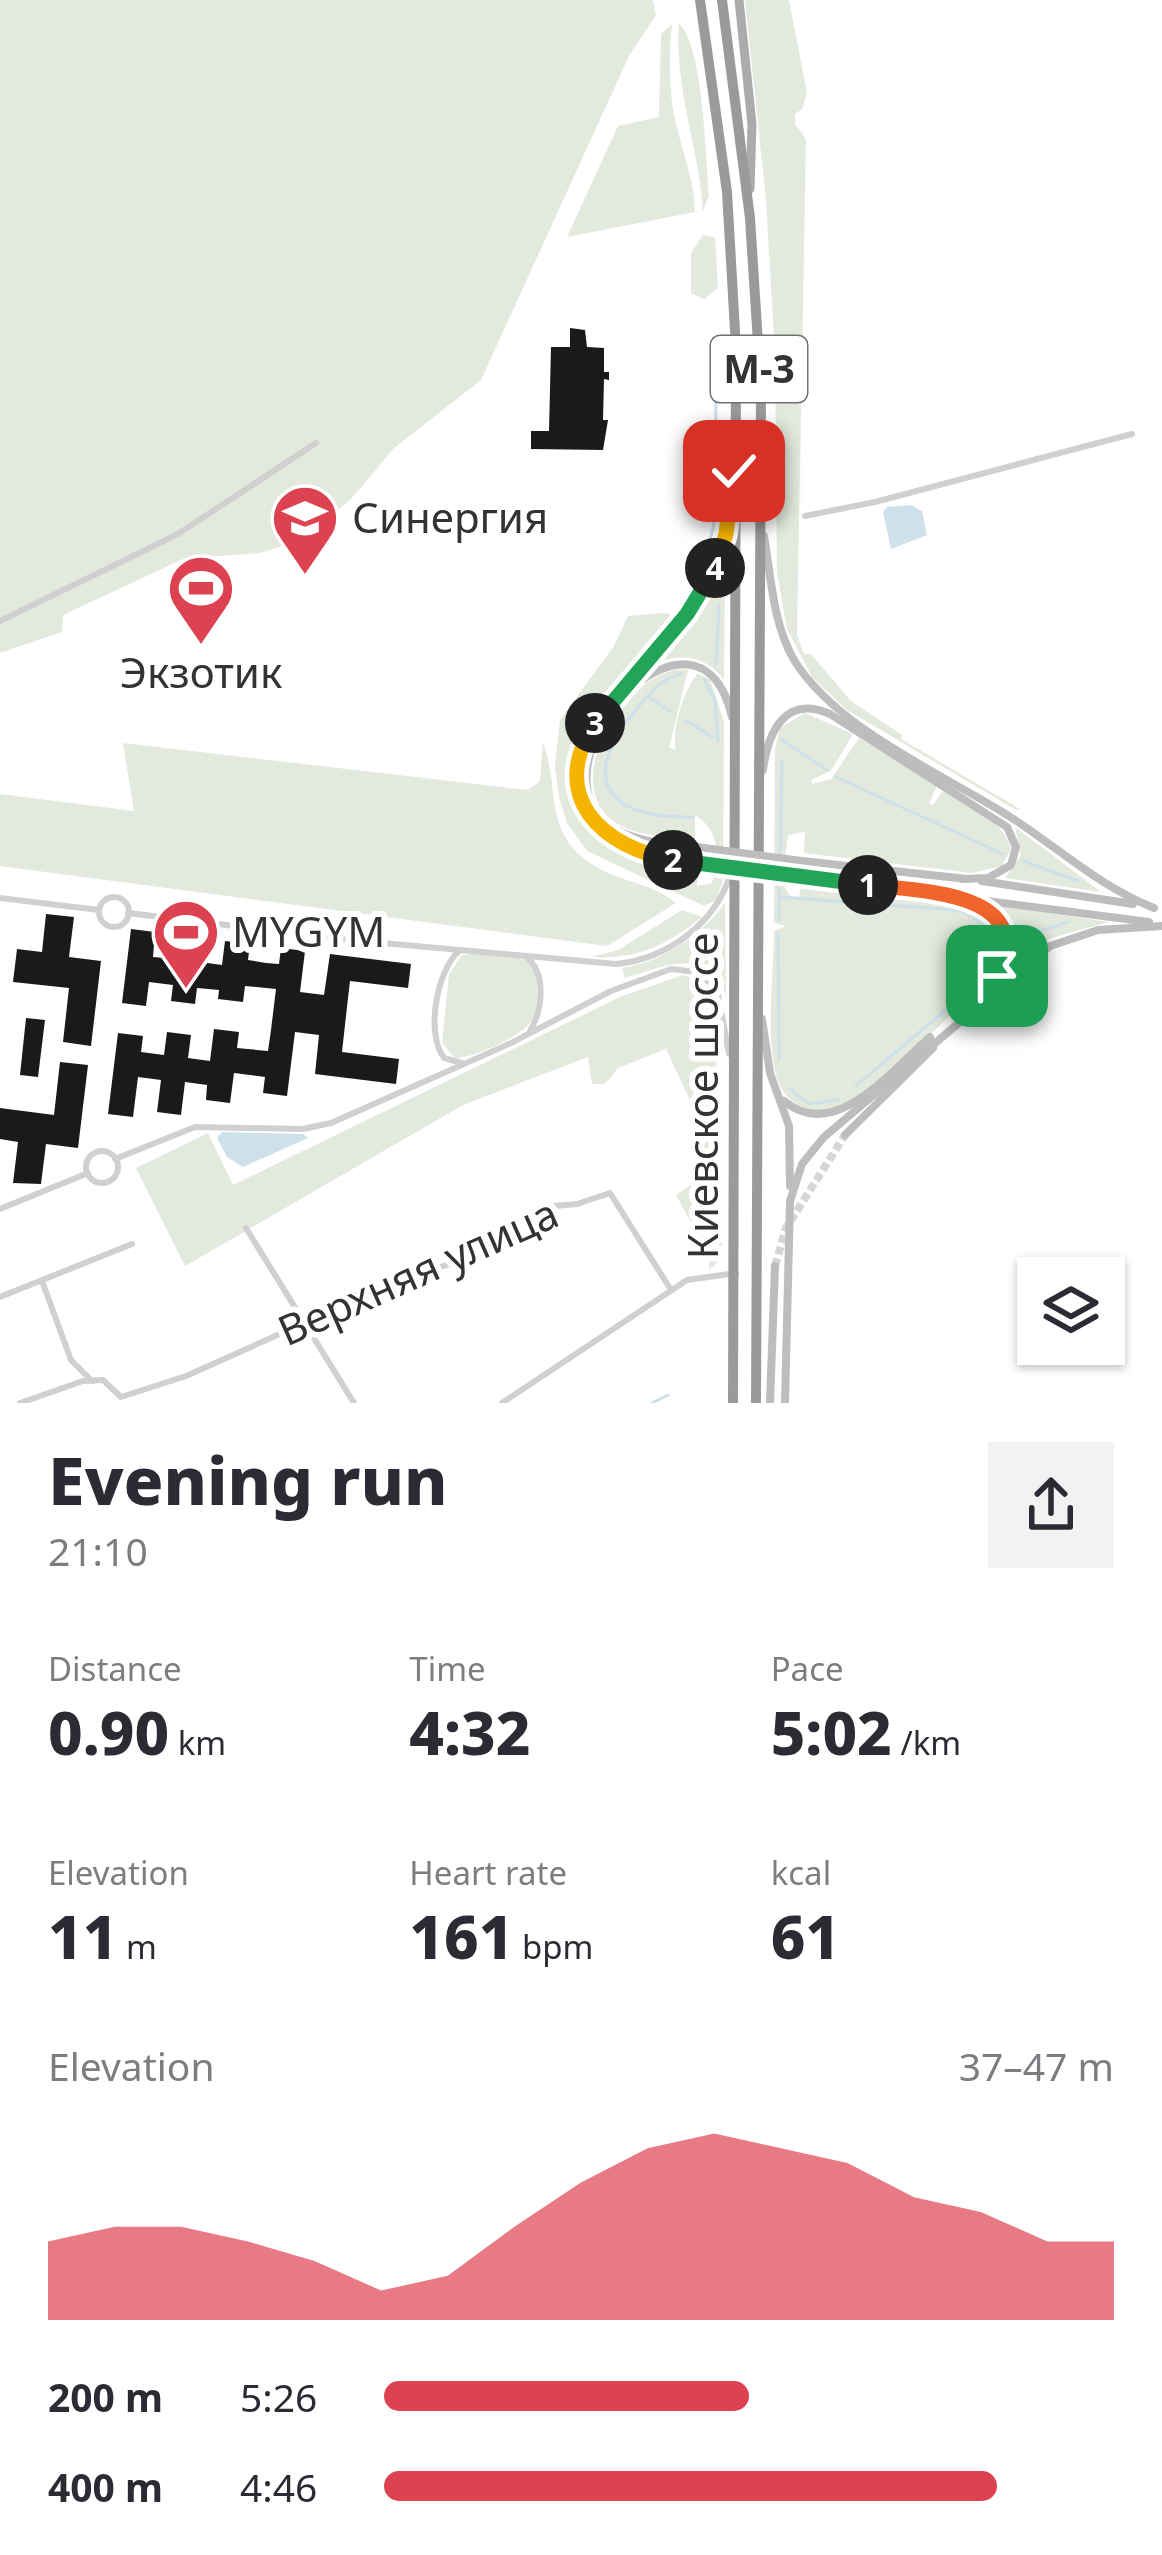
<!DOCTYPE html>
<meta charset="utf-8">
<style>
body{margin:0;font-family:"Noto Sans",sans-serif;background:#f2f2f3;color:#2b2b33;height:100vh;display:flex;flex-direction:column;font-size:45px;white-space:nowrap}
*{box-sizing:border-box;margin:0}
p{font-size:39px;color:#7c7c81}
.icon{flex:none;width:66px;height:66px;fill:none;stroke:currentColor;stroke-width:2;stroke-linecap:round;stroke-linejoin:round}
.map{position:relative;height:1403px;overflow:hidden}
.side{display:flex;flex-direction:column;background:#fff;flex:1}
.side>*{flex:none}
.buttons{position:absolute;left:1017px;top:1257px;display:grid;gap:24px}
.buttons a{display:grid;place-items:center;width:108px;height:108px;border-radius:0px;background:#fff;box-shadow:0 3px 9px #0004;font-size:60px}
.pin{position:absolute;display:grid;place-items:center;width:102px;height:102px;color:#fff;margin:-51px;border-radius:24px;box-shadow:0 6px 18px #0006}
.km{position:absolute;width:60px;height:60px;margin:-30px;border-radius:50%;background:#222;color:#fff;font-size:33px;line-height:60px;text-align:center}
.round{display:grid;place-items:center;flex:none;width:126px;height:126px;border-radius:0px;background:#f2f2f3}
.headline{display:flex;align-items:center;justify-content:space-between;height:204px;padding:0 48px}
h1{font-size:66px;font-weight:800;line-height:90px}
.metrics{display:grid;grid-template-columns:repeat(3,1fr);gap:18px;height:204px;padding:12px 48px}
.metrics div{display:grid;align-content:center}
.metrics b{font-size:60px;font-weight:800}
.metrics small{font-size:33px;font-weight:400}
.metrics p{font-size:33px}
.chart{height:336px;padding:24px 48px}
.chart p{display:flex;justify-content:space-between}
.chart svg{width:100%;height:216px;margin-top:12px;fill:#dd4251;opacity:.7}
ul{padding:0 48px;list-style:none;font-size:39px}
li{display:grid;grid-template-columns:192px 144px 1fr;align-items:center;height:90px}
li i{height:30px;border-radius:15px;background:#dd4251}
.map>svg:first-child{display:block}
.green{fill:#e3e9dd}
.water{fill:#cee0ea}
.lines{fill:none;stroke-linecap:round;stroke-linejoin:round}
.stream{stroke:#cee0ea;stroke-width:3}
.building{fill:#1a1a1a}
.secondary-tunnel{stroke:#d6d6d6;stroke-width:8;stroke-dasharray:8 4;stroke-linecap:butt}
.street{stroke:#d0d0d0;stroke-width:6}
.secondary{stroke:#bdbdbd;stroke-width:8}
.primary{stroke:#ababab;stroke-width:9}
.highway{stroke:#9a9a9a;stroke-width:10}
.secondary-bridge{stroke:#bdbdbd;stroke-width:8}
.split-1-casing{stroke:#fff;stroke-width:24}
.split-2-casing{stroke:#fff;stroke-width:24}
.split-3-casing{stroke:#fff;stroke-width:24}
.split-4-casing{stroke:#fff;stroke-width:24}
.split-5-casing{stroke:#fff;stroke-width:24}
.split-1{stroke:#f0652b;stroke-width:15}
.split-2{stroke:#22a559;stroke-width:15}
.split-3{stroke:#f5b400;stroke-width:15}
.split-4{stroke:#22a559;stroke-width:15}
.split-5{stroke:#f5b400;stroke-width:15}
.labels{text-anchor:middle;stroke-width:12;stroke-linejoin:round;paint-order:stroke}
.shield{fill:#fff;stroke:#707070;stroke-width:3}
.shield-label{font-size:39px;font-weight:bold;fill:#333}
.poi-label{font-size:42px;fill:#333;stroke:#fff;text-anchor:start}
.street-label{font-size:42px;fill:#333;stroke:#fff}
</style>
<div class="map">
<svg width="1162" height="1403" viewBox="0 0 1162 1403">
<rect width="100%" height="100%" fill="#fff"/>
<g class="green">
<polygon points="0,0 653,0 656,15 629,56 481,380 393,449 352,498 301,540 260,553 183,559 63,615 62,632 0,653"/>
<polygon points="745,0 789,0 807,93 802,109 795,114 795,124 806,139 797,635 804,654 811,654 851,701 902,735 901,739 1020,809 1016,810 847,710 812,677 787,629 777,572 775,354 766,200"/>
<path d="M672,24c-3,23 -3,73 3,95 7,33 19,59 20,93l-128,25 51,-111 41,-9 2,-83z"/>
<path d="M679,24c24,18 27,138 30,172l-6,15c-4,-64 -29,-123 -24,-187z"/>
<polygon points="703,235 715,237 718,288 704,299 691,293 691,253"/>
<path d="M725,568l-1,112c-18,-24 -42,-27 -69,-17l48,-56z"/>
<path d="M664,613l9,2 -1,8c-30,34 -67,69 -90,108 -12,20 -15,41 -9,63 13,60 74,69 125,78l-1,14 15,-3c8,-29 7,-53 -17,-68v24c-26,-3 -60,-2 -82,-18 -58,-43 23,-160 75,-151l-19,78 7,1c-5,-19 8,-59 22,-76l12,7 14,41 -1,159 -7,20 -12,6 -117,-55 -20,-28 -8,-26 -4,-30 5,-47 54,-74 14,-30z"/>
<path d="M805,713l48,21 -22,37 -20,9 1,4 19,-5 28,-41 78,47 -8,19 4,1 10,-15c25,15 60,29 68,59l-9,17 -30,7 -168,-20 1,-21 -17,3 -6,48 8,13 9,1 2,-12c51,3 262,2 183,99 -37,32 -107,108 -149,124 -25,9 -51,-5 -58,-30 -12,-39 -3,-105 -3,-147l12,-5 -12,-3 1,-174 5,-21z"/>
<path d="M543,742c19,52 -4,97 63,130 22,10 51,15 70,31l-69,43 -607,-80v-72l134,17 -11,-68 405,47 12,-9z"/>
<polygon points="1015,827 1101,892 1005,878 1021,855"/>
<path d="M725,903l1,93c-13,-53 -66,-28 -101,-18l-3,-10c40,-6 79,-32 103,-65z"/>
<path d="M991,906v-1l118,17 -58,16 -47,35c9,-26 8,-48 -13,-67z"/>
<path d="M682,910l20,7c-35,28 -65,43 -111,40l27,-7z"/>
<path d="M476,953l45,5 13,8c4,14 6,47 -6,59 -13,14 -55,33 -73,33l-13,-15 7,-69 13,-19z"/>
<path d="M683,975l18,6 13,20 6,154 -8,4c1,25 25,99 -3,110v-13l-33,-61 21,-14 6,-53 -37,-79 -48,19 -13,16h-13l-4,-27 -125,48 -278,161 -49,-98 72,-35 25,52 387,-188z"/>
</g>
<g class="water">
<polygon points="911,505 922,511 927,535 891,549 883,512 887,507"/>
<polygon points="222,1132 303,1134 308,1138 243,1167 227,1157 217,1138"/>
</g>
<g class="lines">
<g class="stream">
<polyline points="705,563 714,523 716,400"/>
<polyline points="716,664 719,606"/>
<path d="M682,674c-20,3 -30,18 -43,32 -61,71 -36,113 54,111"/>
<polyline points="704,679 715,700 718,741"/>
<polyline points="647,696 671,712"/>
<polyline points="685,720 714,738"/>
<polyline points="781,739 827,770"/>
<polyline points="836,777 1003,854"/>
<polyline points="1023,861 1078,881"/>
<polyline points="780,870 782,762"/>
<path d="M779,897l177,13c34,9 49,38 27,68l-127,108"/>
<polyline points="779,920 779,880"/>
<polyline points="778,934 779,1059"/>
<polyline points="1018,938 1068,922"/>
<polyline points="788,1088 810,1104 838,1100"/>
<polyline points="652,1403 668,1395"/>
</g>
</g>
<g class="building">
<polygon points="570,328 585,330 587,347 604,348 604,372 609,372 609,380 604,379 603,420 608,420 603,450 531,449 531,431 549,431 551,347 570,347"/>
<polygon points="46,914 74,917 69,957 101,961 91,1046 63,1042 69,988 13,982 17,949 42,952"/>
<polygon points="131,929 155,932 153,957 176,959 179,935 203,938 200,962 222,965 225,941 250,944 248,960 266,963 279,964 281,948 305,951 300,992 324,995 330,954 411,964 408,988 350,981 348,998 342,1052 399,1059 396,1084 315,1074 319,1035 295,1032 287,1096 263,1093 265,1077 234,1073 230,1103 206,1100 207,1085 185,1082 181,1115 157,1112 161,1080 138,1077 133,1117 108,1114 118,1033 143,1036 141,1052 164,1055 167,1032 191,1035 188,1058 210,1061 214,1029 239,1032 237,1048 268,1051 271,1030 276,989 245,986 243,1002 218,999 219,990 197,988 195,1004 171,1001 173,985 149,982 146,1006 122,1003"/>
<polygon points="26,1018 45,1020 38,1077 20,1075"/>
<polygon points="60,1062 88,1065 78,1148 46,1144 41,1184 13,1183 18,1142 0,1139 0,1108 54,1115"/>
</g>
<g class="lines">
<polyline class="secondary-tunnel" points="775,1266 786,1228 845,1135"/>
<g class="street">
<polyline points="805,516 875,502 1132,434"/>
<polyline points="0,621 178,534 316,443"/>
<circle cx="114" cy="912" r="15"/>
<polyline points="0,898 99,910"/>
<path d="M128,913l221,27 267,24c51,-5 99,-40 114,-89"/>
<path d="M460,950c-23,19 -35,83 -16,108l18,5"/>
<path d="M525,956c22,16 18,53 5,75"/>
<circle cx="102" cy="1167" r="16"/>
<polyline points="115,1159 195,1127 303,1129 331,1123 509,1044 611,991 671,969 696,972 717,989 729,1054"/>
<polyline points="0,1209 88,1173"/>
<polyline points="246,1228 354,1403"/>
<polyline points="42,1281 71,1360 92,1381"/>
<polyline points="0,1297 132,1244"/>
<polyline points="20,1403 83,1381 103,1380 121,1397 186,1376 396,1282 476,1255 517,1233 543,1207 577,1204 610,1193 671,1290"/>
<polyline points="502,1403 687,1280 736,1273"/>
</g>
<g class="secondary">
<path d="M764,536c7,41 9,88 30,124 44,71 152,115 221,160 47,31 86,67 139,88"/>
<path d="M763,770c5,-38 22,-76 67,-56l177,113 9,20 -5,18 -23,13 -25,1"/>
<path d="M697,847c-28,-3 -65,-4 -89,-23 -81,-64 91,-250 124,-107"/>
<polyline points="802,861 967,879"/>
<path d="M698,864c-42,-6 -90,-13 -112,-55 -37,-74 74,-153 112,-209 19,-29 29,-61 33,-96"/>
<polyline points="801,877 1149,922"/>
<polyline points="982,881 1133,904"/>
<path d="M956,895l38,21c29,40 -4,70 -34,96"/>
<polyline points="762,1019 770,1073 789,1126 790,1186"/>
<path d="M784,1101c51,43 109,-32 146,-64"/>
<polyline points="845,1135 933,1048"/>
<polyline points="790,1201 802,1164 824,1137 1050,946 1098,930 1162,926"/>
<polyline points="770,1403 775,1266"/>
<polyline points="785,1403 790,1201"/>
</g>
<polyline class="primary" points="739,0 752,124 750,189"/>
<g class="highway">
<polyline points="700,0 727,192 736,348 733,1403"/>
<polyline points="722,0 750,218 761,390 756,1403"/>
</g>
<g class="secondary-bridge">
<polyline points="697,847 802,861"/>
<polyline points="698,864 801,877"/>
</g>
</g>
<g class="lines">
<defs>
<path id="split-1" d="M868,885c52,6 171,6 129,91"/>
<polyline id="split-2" points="673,860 868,885"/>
<path id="split-3" d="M595,723c-48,73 6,124 78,137"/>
<polyline id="split-4" points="595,723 687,614 715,568"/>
<polyline id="split-5" points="715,568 726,534 734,471"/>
</defs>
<use href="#split-1" class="split-1-casing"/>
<use href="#split-2" class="split-2-casing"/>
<use href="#split-3" class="split-3-casing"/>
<use href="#split-4" class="split-4-casing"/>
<use href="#split-5" class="split-5-casing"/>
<use href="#split-1" class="split-1"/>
<use href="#split-2" class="split-2"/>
<use href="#split-3" class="split-3"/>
<use href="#split-4" class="split-4"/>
<use href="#split-5" class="split-5"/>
</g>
<defs>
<symbol id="university-pin" viewBox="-11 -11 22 30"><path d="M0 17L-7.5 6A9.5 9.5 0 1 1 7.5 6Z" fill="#dd4251" stroke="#fff"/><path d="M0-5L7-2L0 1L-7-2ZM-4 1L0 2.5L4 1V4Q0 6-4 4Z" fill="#fff"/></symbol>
<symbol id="stadium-pin" viewBox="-11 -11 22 30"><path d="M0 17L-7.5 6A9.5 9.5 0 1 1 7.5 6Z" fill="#dd4251" stroke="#fff"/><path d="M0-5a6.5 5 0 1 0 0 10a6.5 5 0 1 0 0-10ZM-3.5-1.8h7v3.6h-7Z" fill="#fff"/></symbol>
</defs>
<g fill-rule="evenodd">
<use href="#university-pin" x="267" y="480" width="76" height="104"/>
<use href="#stadium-pin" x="163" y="550" width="76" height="104"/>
<use href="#stadium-pin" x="148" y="894" width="76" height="104"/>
</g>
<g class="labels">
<rect class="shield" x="711" y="336" width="96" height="66" rx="9"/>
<g class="shield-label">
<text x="759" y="383">М-3</text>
</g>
<g class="poi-label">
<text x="352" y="533">Синергия</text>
<text x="201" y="688" text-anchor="middle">Экзотик</text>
<text x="232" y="947">MYGYM</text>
</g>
<g class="street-label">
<text transform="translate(703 1096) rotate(-90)" y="15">Киевское шоссе</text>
<text transform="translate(418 1272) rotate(-24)" y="15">Верхняя улица</text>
</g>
</g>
</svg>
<div class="buttons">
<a><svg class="icon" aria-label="layers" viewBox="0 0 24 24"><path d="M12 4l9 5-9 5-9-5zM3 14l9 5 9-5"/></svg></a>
</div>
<div class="pin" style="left:997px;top:976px;background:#1e9e55"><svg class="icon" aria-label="arrive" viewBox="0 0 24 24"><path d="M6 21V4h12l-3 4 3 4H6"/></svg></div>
<div class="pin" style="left:734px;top:471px;background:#d93025"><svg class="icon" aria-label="check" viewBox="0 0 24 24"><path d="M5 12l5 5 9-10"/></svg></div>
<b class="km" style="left:868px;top:885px">1</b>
<b class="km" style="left:673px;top:860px">2</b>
<b class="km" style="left:595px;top:723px">3</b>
<b class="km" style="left:715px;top:568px">4</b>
</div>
<section class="side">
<div class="headline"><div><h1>Evening run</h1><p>21:10</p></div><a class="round"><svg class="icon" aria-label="share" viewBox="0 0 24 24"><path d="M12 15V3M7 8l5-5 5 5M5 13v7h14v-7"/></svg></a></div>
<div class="metrics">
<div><p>Distance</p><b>0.90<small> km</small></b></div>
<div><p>Time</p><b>4:32</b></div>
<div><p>Pace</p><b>5:02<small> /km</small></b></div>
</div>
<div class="metrics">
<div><p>Elevation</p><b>11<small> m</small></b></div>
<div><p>Heart rate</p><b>161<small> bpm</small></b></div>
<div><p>kcal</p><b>61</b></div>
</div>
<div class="chart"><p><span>Elevation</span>37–47 m</p>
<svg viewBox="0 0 160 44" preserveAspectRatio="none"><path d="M0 44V28L10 25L20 25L30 28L40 32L50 38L60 35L70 25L80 16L90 9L100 6L110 9L120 12L130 19L140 22L150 28L160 28V44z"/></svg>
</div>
<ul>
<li><b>200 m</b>5:26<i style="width:50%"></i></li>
<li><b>400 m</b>4:46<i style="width:84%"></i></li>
</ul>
</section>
